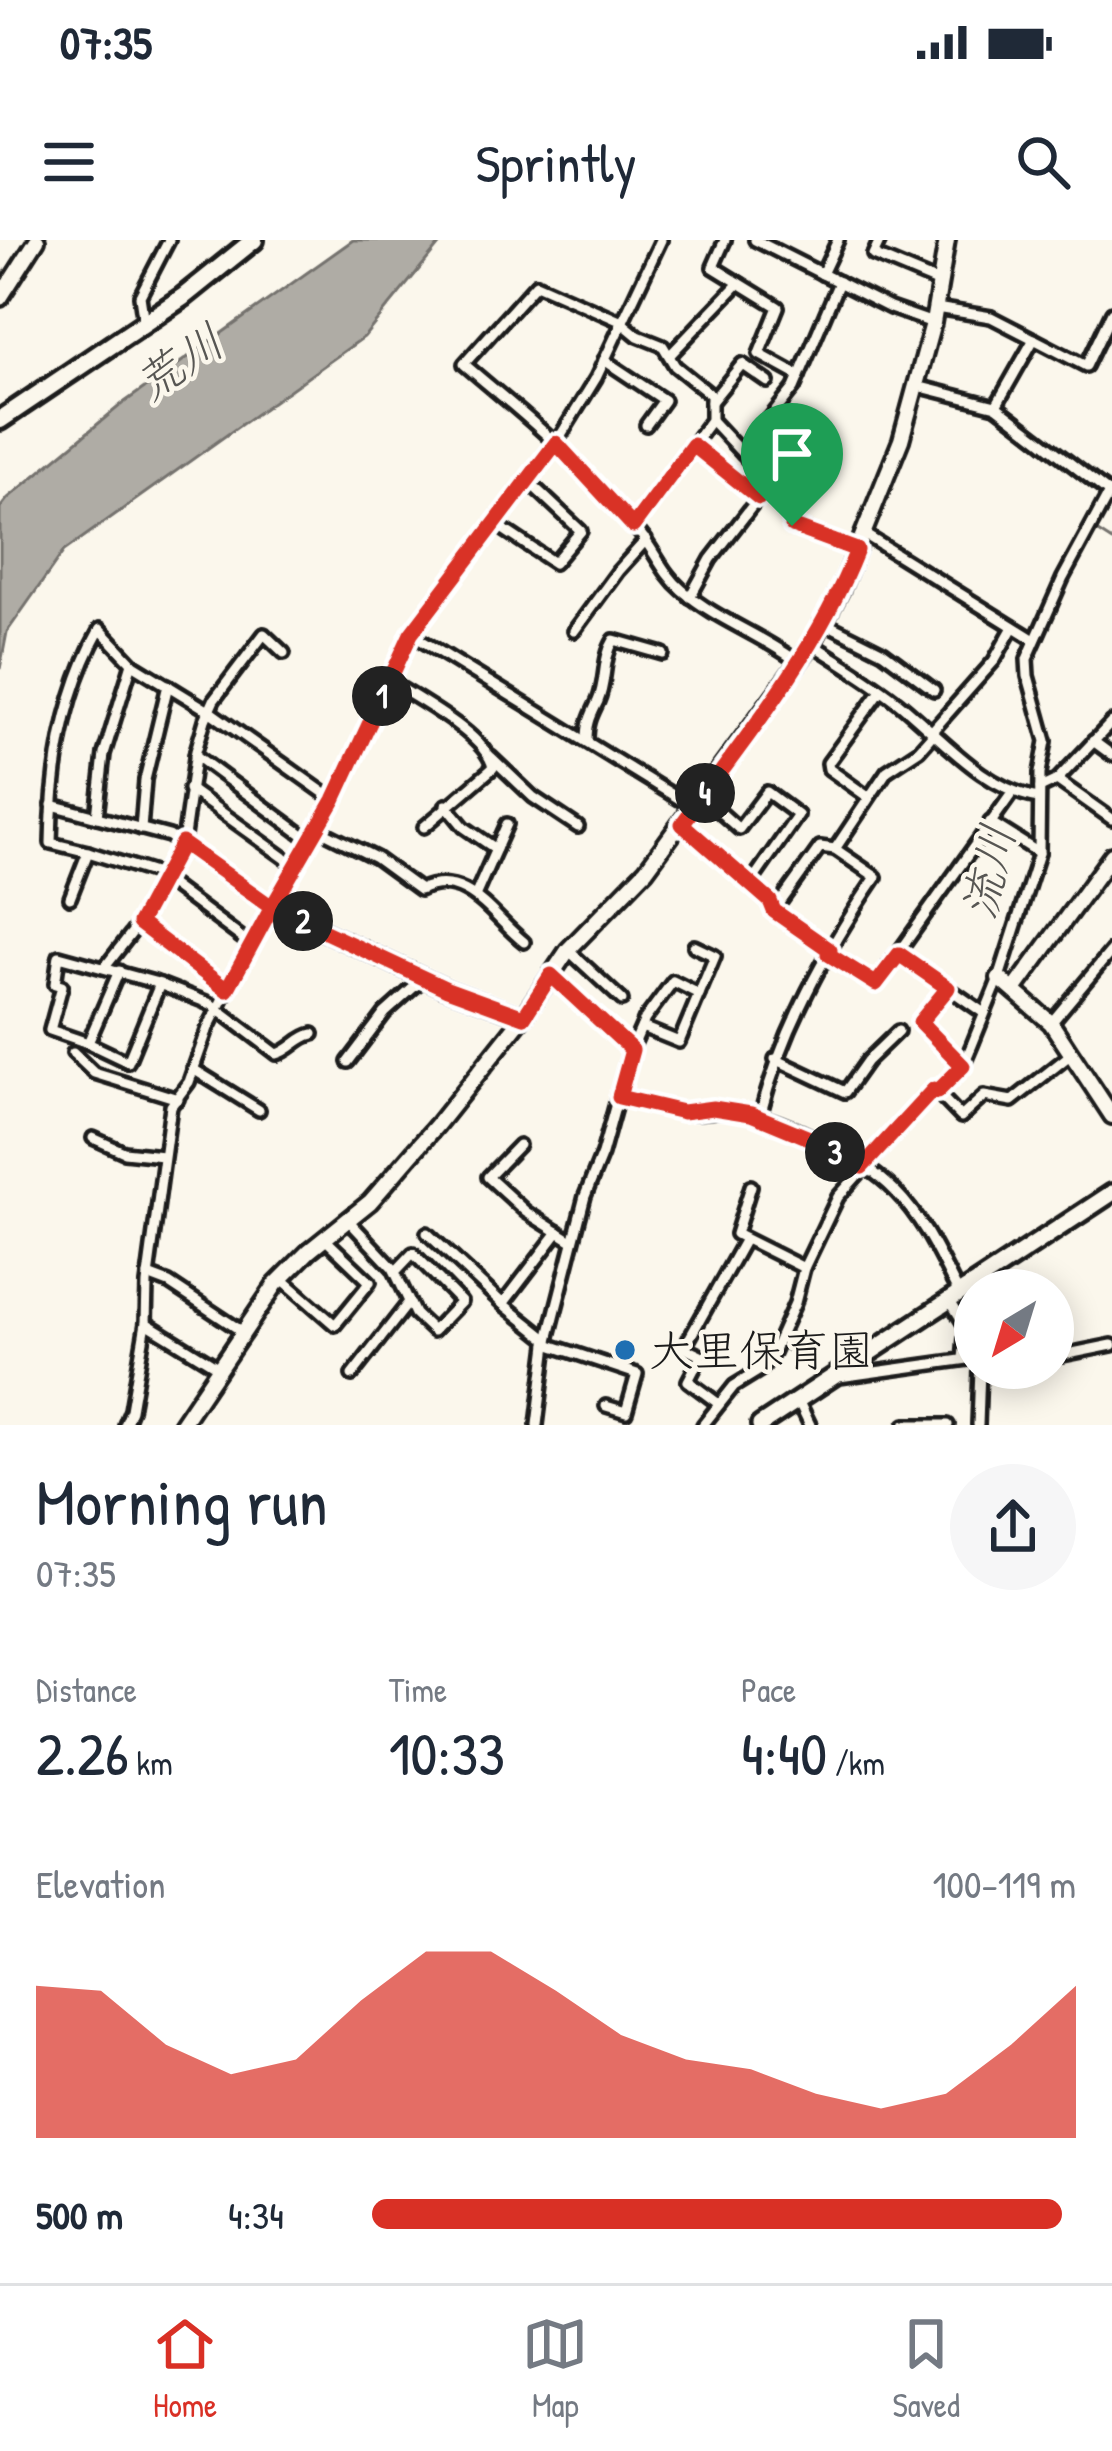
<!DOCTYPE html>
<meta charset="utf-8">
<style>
body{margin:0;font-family:"Patrick Hand","Klee One",sans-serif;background:#f6f6f7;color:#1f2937;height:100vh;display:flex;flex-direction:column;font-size:45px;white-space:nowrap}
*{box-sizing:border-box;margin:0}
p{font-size:39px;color:#747a83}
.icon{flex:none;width:66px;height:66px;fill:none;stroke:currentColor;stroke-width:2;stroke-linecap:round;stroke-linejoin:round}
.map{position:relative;height:1185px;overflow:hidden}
.sheet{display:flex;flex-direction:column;background:#fff;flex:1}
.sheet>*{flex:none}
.needle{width:78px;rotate:218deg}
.tools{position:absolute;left:954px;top:1029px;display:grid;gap:24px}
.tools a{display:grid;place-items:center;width:120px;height:120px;border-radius:50%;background:#fff;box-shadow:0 6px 30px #0003;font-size:60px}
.pin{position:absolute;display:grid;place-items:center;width:102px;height:102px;color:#fff;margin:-123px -51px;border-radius:50% 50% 50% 0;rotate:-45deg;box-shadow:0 0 12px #0007}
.pin .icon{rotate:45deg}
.km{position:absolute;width:60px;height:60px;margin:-30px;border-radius:50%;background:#222;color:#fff;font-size:33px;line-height:60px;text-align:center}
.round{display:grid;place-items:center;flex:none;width:126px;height:126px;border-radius:63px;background:#f6f6f7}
.summary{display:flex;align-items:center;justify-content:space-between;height:204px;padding:0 36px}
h1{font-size:66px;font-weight:600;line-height:90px}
.metrics{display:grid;grid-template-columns:repeat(3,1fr);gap:18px;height:204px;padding:12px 36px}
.metrics div{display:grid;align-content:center}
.metrics b{font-size:60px;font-weight:600}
.metrics small{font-size:33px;font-weight:400}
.metrics p{font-size:33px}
.chart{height:336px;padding:24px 36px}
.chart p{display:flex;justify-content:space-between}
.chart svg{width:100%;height:216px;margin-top:12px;fill:#d93025;opacity:.7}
ul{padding:0 36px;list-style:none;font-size:39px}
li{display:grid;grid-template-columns:192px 144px 1fr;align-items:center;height:90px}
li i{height:30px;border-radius:15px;background:#d93025}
.status{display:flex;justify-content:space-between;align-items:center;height:84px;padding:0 60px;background:#fff;direction:ltr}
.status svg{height:33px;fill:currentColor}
header{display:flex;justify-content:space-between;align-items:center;height:156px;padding:0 36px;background:#fff;font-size:54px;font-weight:600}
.menu{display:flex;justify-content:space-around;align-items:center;height:168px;border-top:3px solid #e0e1e3;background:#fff;font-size:33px;color:#747a83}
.menu a{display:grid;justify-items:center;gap:6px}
.menu .current{color:#d93025}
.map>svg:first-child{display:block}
.water{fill:#afaca5;stroke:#74726e;stroke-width:3}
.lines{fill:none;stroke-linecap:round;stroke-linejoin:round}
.stream{stroke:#74726e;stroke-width:3}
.street-casing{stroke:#1c1c1c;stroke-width:18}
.secondary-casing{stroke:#1c1c1c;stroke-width:22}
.primary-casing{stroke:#1c1c1c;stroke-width:24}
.highway-casing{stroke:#1c1c1c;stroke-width:26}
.street{stroke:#fbf7ec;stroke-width:9}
.secondary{stroke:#fbf7ec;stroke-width:14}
.primary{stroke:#fbf7ec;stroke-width:15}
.highway{stroke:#fbf7ec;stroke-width:16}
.route-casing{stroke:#fff;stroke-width:24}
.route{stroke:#d93025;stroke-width:15}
.poi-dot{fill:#1f6fb2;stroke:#fbf7ec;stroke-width:4.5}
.labels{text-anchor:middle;stroke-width:9;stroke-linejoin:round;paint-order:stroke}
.poi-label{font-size:45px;fill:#1c1c1c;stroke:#fbf7ec;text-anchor:start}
.water-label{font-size:48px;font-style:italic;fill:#575653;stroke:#fbf7ec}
</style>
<div class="status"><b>07:35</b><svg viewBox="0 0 49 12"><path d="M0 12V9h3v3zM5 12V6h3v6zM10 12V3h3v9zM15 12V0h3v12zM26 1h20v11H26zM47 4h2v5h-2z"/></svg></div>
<header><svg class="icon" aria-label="menu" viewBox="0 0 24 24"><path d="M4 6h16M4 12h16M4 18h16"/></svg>Sprintly<svg class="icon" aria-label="search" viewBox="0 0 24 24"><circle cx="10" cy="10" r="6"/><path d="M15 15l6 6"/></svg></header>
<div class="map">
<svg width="1112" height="1185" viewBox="0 0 1112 1185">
<rect width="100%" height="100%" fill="#fbf7ec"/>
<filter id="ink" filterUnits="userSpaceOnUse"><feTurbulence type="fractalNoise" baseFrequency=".00833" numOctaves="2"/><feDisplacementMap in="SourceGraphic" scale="24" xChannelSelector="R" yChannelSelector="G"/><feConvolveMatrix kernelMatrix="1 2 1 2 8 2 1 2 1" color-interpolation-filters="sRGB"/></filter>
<g filter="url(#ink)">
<polygon class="water" points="353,0 443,0 364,97 64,311 7,392 0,429 0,268 8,258 122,164"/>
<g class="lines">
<g class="stream">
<polyline points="1031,465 1022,418 1047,359 1087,285 1112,301"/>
<polyline points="1036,529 1040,497"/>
<polyline points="998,728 1032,619 1035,563"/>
<polyline points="891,904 912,880"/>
<polyline points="798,1066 781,1106 821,1135"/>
</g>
<defs>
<g id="street">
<polyline points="725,0 713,27 778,67 759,114 799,136"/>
<polyline points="755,0 890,68 933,83"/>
<polyline points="880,0 873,15 940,43"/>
<polyline points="822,34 838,0"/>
<polyline points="936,68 991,77 1086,126 1112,72"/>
<polyline points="144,83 140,56 169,0"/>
<polyline points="670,115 739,43"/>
<polyline points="604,120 664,160 646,185"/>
<polyline points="917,146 996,166 1109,253 1063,338 1027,419 1028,436 1046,501 1040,533 1039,613 999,738 972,805 963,826 937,852"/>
<polyline points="711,162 742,124 768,142"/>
<polyline points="996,166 1034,99"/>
<path d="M711,180l59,63c18,8 24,24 22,42l65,25"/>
<polyline points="693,205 759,258"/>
<polyline points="742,213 794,148 839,42"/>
<polyline points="494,283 554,323 581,291 528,241"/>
<path d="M633,286l78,-106v-25l-36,-29 -12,-20 -25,-10 -18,-15 -84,-37 -72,80c30,26 62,51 91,79 29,28 55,59 83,88 16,18 24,42 44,59 36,31 79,44 117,73"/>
<polyline points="864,294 1033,399"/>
<polyline points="690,357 711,319 770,243"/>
<polyline points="825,383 883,412 934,450"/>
<polyline points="574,391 618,331 646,300"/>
<polyline points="411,394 694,568"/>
<path d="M812,404c29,19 60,37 87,59 42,34 85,87 140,95"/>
<path d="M389,441c28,18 99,55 104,87l-69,59"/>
<polyline points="932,491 994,421 1013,387"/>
<path d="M587,500c0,-18 4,-24 11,-39 9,-20 4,-42 16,-61l49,14"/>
<polyline points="1093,501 1112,515"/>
<polyline points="195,515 311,601"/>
<polyline points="491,517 533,557 578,587"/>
<polyline points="1057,540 1112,579"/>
<polyline points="1040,548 1057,540 1112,482"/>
<polyline points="189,549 296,626"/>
<polyline points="702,556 739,589 767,552 798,575 750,644"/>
<polyline points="868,557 829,529 828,523 881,450"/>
<polyline points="52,565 169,596 272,667"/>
<polyline points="446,565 464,587 496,609"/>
<polyline points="97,577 104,514 132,423"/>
<polyline points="990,582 1039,613"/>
<polyline points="682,584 769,661 774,671 830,709"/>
<polyline points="141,589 145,540 168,445"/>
<path d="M318,589l58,29 44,32c46,-22 72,27 104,52"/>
<polyline points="835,609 887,531 919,510 934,493"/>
<polyline points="88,612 164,636"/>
<polyline points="163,639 250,704"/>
<polyline points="476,654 507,584"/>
<path d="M70,658l18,-46 -37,-9c1,-73 13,-150 49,-214l34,36 75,46 125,89"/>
<polyline points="139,683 227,750"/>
<polyline points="568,710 622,760"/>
<polyline points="828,714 876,744 1012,553"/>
<polyline points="899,714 984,773"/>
<polyline points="105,727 137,686 183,603 196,511 205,480 214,460 264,394 284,413"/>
<polyline points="119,731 88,803 128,822 160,744"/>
<polyline points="551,735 632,810"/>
<polyline points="948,748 919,782 963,826"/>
<polyline points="1051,783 1112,710"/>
<polyline points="642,787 679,802 715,716 694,706"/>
<path d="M88,803l-38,-13 12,-44 -7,-2 4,-28 95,26 57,22 66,50c15,-4 21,-17 36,-20"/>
<polyline points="73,813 94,833 178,859"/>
<polyline points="775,819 845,852 867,821 898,791"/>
<polyline points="348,822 385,773 424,738"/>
<polyline points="193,829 259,870"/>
<path d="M619,857c21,5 43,12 64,15 19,3 35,-4 55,-1 46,8 124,46 157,80 29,29 45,66 64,103"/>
<path d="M760,876c23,-88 65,-164 116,-239l-41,-28 -15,-2 -46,64"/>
<polyline points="93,898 124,912 163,916"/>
<polyline points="519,905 488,937 526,972 572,1001"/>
<polyline points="751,946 736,994 804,1028"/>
<polyline points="349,981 393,1028 395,1032 415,1074 433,1091 461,1062 413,1013 395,1032"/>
<polyline points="427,993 503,1064 548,1100"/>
<polyline points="148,1035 169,1043 243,1092"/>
<polyline points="281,1038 335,1085 370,1042 325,999"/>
<polyline points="950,1061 966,1087 963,1119"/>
<polyline points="503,1064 558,992"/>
<polyline points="146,1083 219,1128"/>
<polyline points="547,1104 637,1134 626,1172 606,1166"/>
<polyline points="1053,1117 1112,1105"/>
<polyline points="352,1135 409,1062"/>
<polyline points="832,1138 975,1118"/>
<polyline points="798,1160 810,1185"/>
<polyline points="719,1164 688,1141 701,1116 684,1108 745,999"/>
<polyline points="125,1185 131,1170 146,1083 147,1044 171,866 189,842 208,788 253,698 334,560 411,394 556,203 596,138 661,0"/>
<polyline points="537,1185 547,1104 585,956 602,914 630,813 645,779 673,741 699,754"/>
<polyline points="703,1185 734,1146 760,1130 770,1119 795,1063 804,1028 838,957 934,849 961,877 984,856 1012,861 1070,815"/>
<polyline points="905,1185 948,1185"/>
<polyline points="978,1185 980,1128"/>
</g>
<g id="secondary">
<polyline points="0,58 37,0"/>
<polyline points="272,667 447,749 523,777"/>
<polyline points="999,738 1051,783 1112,876"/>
<polyline points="1014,750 1112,615"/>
<polyline points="181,1185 276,1044 309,1011 370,962 437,885 523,777 568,710 646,630 812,404 841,349 901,200 933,83 947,0"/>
</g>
<polyline id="primary" points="760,1185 1112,953"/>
<polyline id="highway" points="0,180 183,57 254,0"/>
</defs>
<use href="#street" class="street-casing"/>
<use href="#secondary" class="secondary-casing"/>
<use href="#primary" class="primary-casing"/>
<use href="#highway" class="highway-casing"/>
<use href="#street" class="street"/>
<use href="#secondary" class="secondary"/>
<use href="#primary" class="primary"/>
<use href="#highway" class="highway"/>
</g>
</g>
<g class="lines" filter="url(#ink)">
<defs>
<path id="route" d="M792,286c2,-19 -4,-35 -22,-43l-11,15 -66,-53 -60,81 -77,-83 -145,191 -77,166 -62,107 -90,-64 -43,80 88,67 45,-83 175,82 77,28 27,-42 81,75 -13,47 64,15 30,-4 38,6 63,26 48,27 72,-78 3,3 26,-26 -43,-44 28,-34 -49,-34 -23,30 -48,-30 2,-4 -56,-39 -4,-10 -88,-77c65,-87 135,-173 175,-274l-65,-24"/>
</defs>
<use href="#route" class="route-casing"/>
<use href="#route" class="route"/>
</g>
<circle class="poi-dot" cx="625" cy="1110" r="12"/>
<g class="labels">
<g class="poi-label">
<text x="649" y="1126">大里保育園</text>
</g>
<g class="water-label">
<text transform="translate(179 122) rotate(-34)" y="17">荒川</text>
<text transform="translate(988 632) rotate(-77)" y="17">流川</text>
</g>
</g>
</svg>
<div class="tools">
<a><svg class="needle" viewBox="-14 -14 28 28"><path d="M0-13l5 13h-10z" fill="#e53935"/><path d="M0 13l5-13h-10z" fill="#747a83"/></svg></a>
</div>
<div class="pin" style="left:792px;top:286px;background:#1e9e55"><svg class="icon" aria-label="arrive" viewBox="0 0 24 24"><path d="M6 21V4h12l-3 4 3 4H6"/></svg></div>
<b class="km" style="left:382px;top:456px">1</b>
<b class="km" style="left:303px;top:681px">2</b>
<b class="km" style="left:835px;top:912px">3</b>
<b class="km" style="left:705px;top:553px">4</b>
</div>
<section class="sheet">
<div class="summary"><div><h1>Morning run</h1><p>07:35</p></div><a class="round"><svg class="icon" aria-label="share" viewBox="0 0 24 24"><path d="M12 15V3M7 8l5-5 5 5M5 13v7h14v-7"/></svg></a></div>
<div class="metrics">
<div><p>Distance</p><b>2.26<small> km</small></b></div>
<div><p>Time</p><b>10:33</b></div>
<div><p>Pace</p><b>4:40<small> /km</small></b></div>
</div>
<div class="chart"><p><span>Elevation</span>100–119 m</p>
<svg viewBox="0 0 160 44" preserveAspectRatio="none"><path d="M0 44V13L10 14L20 25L30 31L40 28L50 16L60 6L70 6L80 14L90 23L100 28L110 30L120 35L130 38L140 35L150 25L160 13V44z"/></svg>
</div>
<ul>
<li><b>500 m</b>4:34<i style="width:98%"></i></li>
</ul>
</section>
<nav class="menu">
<a class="current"><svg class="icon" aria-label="home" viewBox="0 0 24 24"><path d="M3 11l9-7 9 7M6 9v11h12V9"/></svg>Home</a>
<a><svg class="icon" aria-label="map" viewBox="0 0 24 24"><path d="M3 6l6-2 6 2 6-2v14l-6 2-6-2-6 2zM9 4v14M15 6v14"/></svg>Map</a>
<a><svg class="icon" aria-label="saved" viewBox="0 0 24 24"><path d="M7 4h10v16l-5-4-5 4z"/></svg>Saved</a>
</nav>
